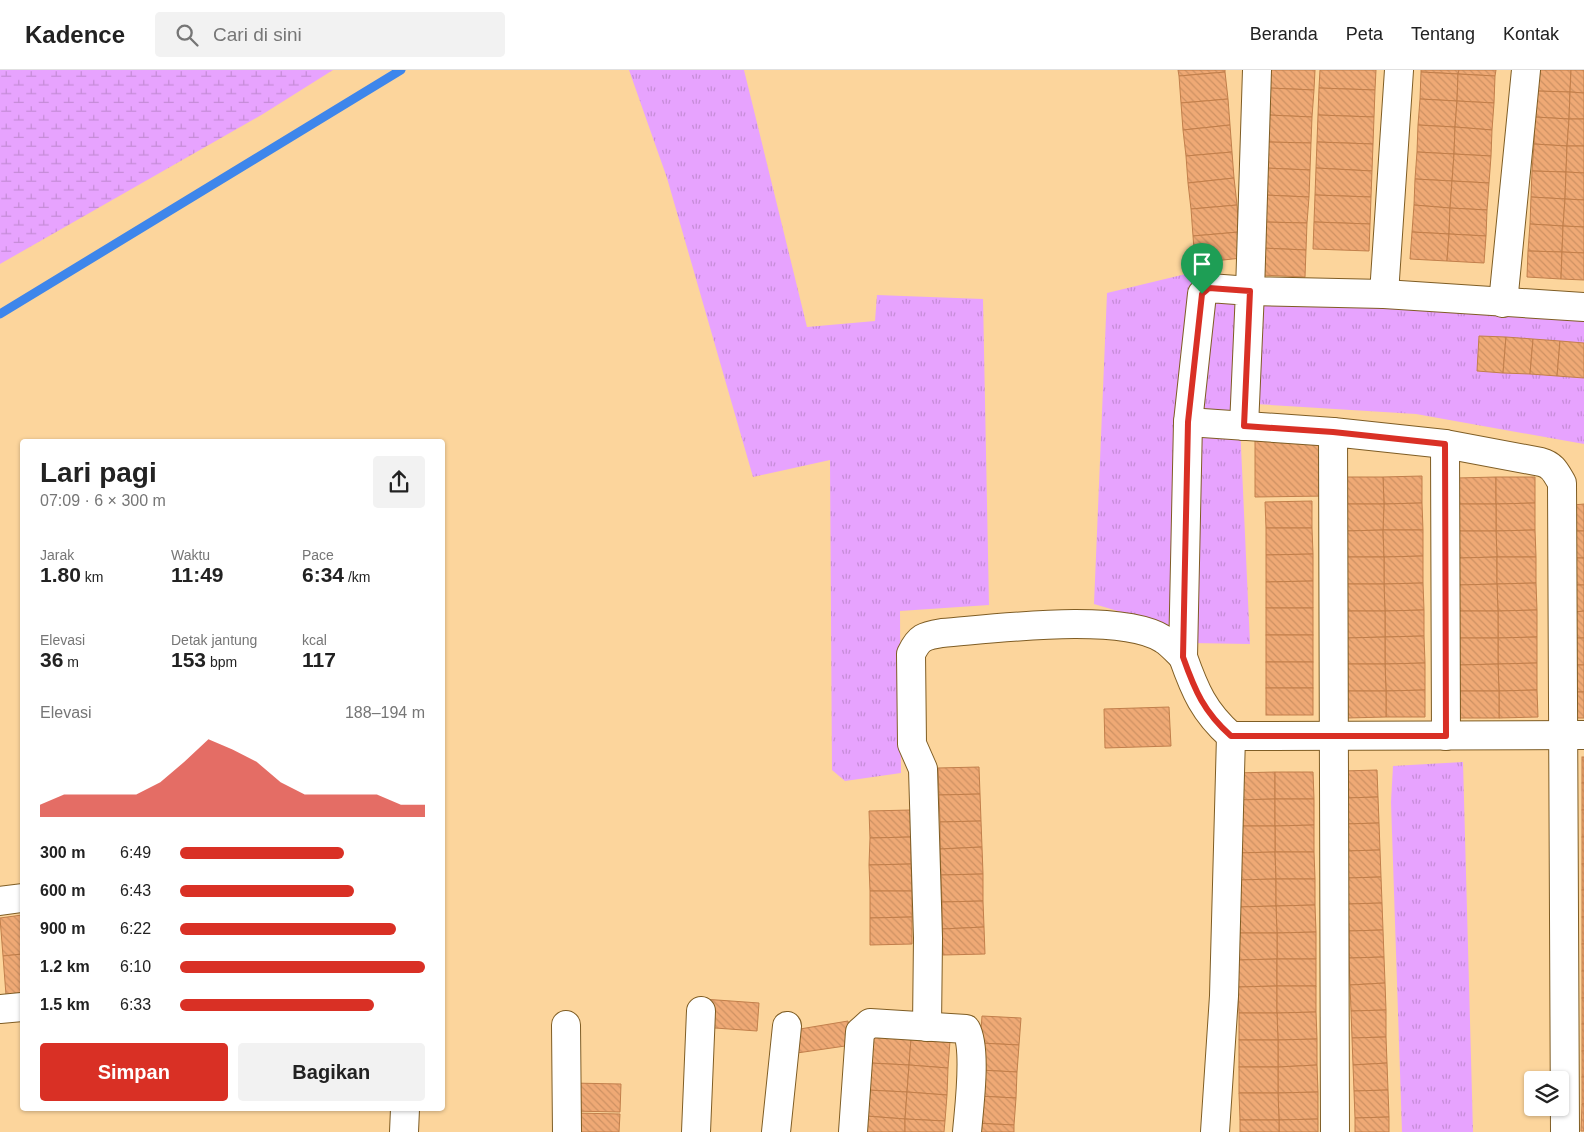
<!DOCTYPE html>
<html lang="id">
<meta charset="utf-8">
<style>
body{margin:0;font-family:Helvetica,sans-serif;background:#f2f2f2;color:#222;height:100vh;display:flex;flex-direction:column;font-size:19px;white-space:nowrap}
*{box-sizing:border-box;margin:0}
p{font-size:16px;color:#767676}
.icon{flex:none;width:28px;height:28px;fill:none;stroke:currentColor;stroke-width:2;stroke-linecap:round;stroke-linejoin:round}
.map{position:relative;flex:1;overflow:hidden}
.drawer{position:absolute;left:20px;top:369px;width:425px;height:672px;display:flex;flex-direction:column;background:#fff;border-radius:5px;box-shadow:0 1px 4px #0004}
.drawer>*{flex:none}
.tools{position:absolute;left:1524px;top:1001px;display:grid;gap:10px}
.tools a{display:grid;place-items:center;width:45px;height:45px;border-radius:5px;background:#fff;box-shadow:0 1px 4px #0004;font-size:25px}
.pin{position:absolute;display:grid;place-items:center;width:42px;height:42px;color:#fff;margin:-51px -21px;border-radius:50% 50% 50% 0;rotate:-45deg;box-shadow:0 0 5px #0007}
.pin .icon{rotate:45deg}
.round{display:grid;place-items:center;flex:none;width:52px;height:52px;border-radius:5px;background:#f2f2f2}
.headline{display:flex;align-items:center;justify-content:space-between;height:85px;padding:0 20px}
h1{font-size:28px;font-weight:600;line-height:38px}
.figures{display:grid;grid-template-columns:repeat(3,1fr);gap:8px;height:85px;padding:5px 20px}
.figures div{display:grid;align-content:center}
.figures b{font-size:21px;font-weight:600}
.figures small{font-size:14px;font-weight:400}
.figures p{font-size:14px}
.chart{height:140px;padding:10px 20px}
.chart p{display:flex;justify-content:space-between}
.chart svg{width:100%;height:90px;margin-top:5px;fill:#d93025;opacity:.7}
.button{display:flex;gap:10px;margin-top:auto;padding:10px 20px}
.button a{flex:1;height:58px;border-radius:5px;background:#d93025;color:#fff;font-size:20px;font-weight:600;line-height:58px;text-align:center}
.button a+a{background:#f2f2f2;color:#222}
ul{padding:0 20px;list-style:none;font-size:16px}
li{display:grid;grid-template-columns:80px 60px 1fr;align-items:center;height:38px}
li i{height:12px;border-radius:6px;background:#d93025}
header{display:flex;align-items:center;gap:30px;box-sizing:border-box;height:70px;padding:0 25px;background:#fff;border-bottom:1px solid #e0e0e0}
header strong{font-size:24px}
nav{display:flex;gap:28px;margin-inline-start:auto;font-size:18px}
.search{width:350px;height:45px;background:#f2f2f2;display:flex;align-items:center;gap:12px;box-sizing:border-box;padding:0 18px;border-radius:5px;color:#767676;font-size:19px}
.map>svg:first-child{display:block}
.grass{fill:url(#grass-tufts)}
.wetland{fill:url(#wetland-marsh)}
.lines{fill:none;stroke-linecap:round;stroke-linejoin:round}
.stream{stroke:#3e86eb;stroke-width:9}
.building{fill:url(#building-back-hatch);stroke:#c27f4b}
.minor-casing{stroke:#7f5d24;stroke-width:30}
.minor{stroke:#fff;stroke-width:28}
.route-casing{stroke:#fff;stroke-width:10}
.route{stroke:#d93025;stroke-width:6}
</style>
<header>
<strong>Kadence</strong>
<div class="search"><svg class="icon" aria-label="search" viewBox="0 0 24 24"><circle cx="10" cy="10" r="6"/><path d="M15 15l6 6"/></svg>Cari di sini</div>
<nav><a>Beranda</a><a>Peta</a><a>Tentang</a><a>Kontak</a></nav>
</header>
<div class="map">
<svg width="1584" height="1062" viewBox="0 0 1584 1062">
<defs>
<pattern id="grass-tufts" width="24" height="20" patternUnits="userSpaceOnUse" patternTransform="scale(1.25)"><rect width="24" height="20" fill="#e7a3fe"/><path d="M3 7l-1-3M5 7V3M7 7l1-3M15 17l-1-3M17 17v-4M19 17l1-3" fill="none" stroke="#c68cd8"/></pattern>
<pattern id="wetland-marsh" width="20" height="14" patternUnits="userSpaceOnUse" patternTransform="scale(1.25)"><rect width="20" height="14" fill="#e7a3fe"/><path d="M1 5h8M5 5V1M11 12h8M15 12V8" fill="none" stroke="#c68cd8"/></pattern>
<pattern id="building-back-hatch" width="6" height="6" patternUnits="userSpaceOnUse" patternTransform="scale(1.25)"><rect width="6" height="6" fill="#efa975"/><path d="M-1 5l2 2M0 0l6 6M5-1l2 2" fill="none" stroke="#cd9163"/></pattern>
</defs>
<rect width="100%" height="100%" fill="#fcd59c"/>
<g class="grass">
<polygon points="629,0 744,0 807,257 875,251 877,225 983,229 989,535 900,541 901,703 845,711 832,700 830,390 753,407 667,108"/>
<polygon points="1190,203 1249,224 1584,248 1584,374 1416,344 1239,333 1250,574 1191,573 1145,549 1094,534 1107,223"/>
<polygon points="1463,692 1473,1062 1402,1062 1391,732 1393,696"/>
</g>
<polygon class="wetland" points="0,0 333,0 263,44 0,194"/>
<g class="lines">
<polyline class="stream" points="0,244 401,0"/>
</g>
<g class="building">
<polygon points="1178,0 1225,0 1225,2 1179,6"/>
<polygon points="1270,0 1315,0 1314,20 1269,18"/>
<polygon points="1320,0 1376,0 1375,20 1319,18"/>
<polygon points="1421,0 1459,0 1458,4 1421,2"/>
<polygon points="1459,0 1496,0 1495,6 1458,4"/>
<polygon points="1538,0 1571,0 1570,22 1536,21"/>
<polygon points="1571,0 1584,0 1584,23 1570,22"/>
<polygon points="1225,2 1228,29 1181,33 1179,6"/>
<polygon points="1421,2 1458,4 1457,31 1420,29"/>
<polygon points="1458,4 1495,6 1494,33 1457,31"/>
<polygon points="1269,18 1314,20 1312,47 1268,45"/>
<polygon points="1319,18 1375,20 1374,47 1318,45"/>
<polygon points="1536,21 1570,22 1569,49 1535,47"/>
<polygon points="1570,22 1584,23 1584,49 1569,49"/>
<polygon points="1228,29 1230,55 1183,60 1181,33"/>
<polygon points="1420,29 1457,31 1455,57 1418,55"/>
<polygon points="1457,31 1494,33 1492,60 1455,57"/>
<polygon points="1268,45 1312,47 1311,73 1267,72"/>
<polygon points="1318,45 1374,47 1373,74 1317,72"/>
<polygon points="1535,47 1569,49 1567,76 1534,74"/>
<polygon points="1569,49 1584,49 1584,76 1567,76"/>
<polygon points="1230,55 1232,82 1186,86 1183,60"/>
<polygon points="1418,55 1455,57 1454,84 1417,82"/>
<polygon points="1455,57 1492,60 1491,86 1454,84"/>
<polygon points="1267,72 1311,73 1310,100 1265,98"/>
<polygon points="1317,72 1373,74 1372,101 1316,98"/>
<polygon points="1534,74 1567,76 1566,102 1532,101"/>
<polygon points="1567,76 1584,76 1584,103 1566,102"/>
<polygon points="1232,82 1234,108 1188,113 1186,86"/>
<polygon points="1417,82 1454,84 1452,111 1415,109"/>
<polygon points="1454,84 1491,86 1489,113 1452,111"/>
<polygon points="1265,98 1310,100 1309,127 1264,125"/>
<polygon points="1316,98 1372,101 1371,127 1315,125"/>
<polygon points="1532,101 1566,102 1565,129 1531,127"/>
<polygon points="1566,102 1584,103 1584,130 1565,129"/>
<polygon points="1234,108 1237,135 1191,139 1188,113"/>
<polygon points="1415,109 1452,111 1450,138 1414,135"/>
<polygon points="1452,111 1489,113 1487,140 1450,138"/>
<polygon points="1264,125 1309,127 1307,153 1263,152"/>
<polygon points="1315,125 1371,127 1370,154 1314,152"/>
<polygon points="1531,127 1565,129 1563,156 1530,154"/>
<polygon points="1565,129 1584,130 1584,157 1563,156"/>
<polygon points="1237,135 1239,162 1193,166 1191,139"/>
<polygon points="1414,135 1450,138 1449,164 1412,162"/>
<polygon points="1450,138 1487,140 1486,166 1449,164"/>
<polygon points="1263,152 1307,153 1306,180 1261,178"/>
<polygon points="1314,152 1370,154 1369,181 1313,179"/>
<polygon points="1530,154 1563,156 1562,182 1528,181"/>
<polygon points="1563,156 1584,157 1584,183 1562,182"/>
<polygon points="1239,162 1242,188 1195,193 1193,166"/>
<polygon points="1412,162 1449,164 1447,191 1410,189"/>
<polygon points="1449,164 1486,166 1484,193 1447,191"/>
<polygon points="1261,178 1306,180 1305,207 1260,205"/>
<polygon points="1528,181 1562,182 1561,209 1527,207"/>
<polygon points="1562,182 1584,183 1584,210 1561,209"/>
<polygon points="1479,266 1506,267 1503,303 1477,301"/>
<polygon points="1506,267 1533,269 1530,304 1503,303"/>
<polygon points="1533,269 1560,271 1557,306 1530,304"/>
<polygon points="1560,271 1584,273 1584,308 1557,306"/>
<polygon points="1255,369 1327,372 1328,426 1255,427"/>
<polygon points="1422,406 1422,433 1384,434 1383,407"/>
<polygon points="1344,407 1383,407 1384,434 1344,434"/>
<polygon points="1496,407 1496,434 1457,434 1457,408"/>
<polygon points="1496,407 1535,407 1535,433 1496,434"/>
<polygon points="1312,431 1312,458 1266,458 1265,432"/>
<polygon points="1422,433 1423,460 1383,460 1384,434"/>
<polygon points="1535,433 1535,460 1496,461 1496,434"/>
<polygon points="1344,434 1384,434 1383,460 1345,461"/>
<polygon points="1457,434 1496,434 1496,461 1458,461"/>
<polygon points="1584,434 1584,461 1574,461 1573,435"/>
<polygon points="1266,458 1312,458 1313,484 1266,485"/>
<polygon points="1383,460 1384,487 1345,487 1345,461"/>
<polygon points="1383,460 1423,460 1423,486 1384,487"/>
<polygon points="1535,460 1536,487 1497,487 1496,461"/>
<polygon points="1458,461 1496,461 1497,487 1458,488"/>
<rect x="1574" y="461" width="10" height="27"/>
<polygon points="1313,484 1313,511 1266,512 1266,485"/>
<polygon points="1423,486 1423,513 1384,514 1384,487"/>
<rect x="1345" y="487" width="39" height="27"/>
<polygon points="1497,487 1497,514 1458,515 1458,488"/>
<polygon points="1497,487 1536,487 1536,513 1497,514"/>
<polygon points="1574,488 1584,488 1584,515 1575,515"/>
<polygon points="1313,511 1313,538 1266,538 1266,512"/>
<polygon points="1423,513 1424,540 1385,541 1384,514"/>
<polygon points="1536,513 1537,540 1498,541 1497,514"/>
<polygon points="1345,514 1384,514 1385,541 1345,541"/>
<polygon points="1497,514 1498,541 1458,541 1458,515"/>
<polygon points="1575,515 1584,515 1584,541 1575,542"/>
<rect x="1266" y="538" width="47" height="27"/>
<polygon points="1424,540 1424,566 1385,567 1385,541"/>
<polygon points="1537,540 1537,567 1498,568 1498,541"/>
<polygon points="1345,541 1385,541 1385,567 1346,568"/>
<polygon points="1458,541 1498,541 1498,568 1459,568"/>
<polygon points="1584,541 1584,568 1575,568 1575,542"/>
<rect x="1266" y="565" width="47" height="27"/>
<polygon points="1424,566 1425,593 1385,594 1385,567"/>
<polygon points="1385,567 1385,594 1346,594 1346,568"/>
<polygon points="1537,567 1537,593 1498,594 1498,568"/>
<polygon points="1459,568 1498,568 1498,594 1459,595"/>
<polygon points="1575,568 1584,568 1584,595 1576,595"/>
<rect x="1266" y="592" width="47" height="26"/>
<polygon points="1425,593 1425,620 1386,621 1385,594"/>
<polygon points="1537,593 1537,620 1499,621 1498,594"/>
<polygon points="1346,594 1385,594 1386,621 1347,621"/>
<polygon points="1498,594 1499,621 1460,621 1459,595"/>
<rect x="1576" y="595" width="8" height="27"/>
<rect x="1266" y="618" width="47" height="27"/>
<polygon points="1425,620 1425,647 1386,647 1386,621"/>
<polygon points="1537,620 1538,647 1499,648 1499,621"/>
<polygon points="1347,621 1386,621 1386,647 1347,648"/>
<rect x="1460" y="621" width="39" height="27"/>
<rect x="1576" y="622" width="8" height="26"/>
<polygon points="1169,637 1171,676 1105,678 1104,639"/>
<rect x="1582" y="687" width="2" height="26"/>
<polygon points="979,697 980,724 939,725 938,698"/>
<polygon points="1377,700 1378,727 1344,728 1343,701"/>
<polygon points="1275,702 1275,729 1236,730 1235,703"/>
<polygon points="1275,702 1313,702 1314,729 1275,729"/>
<rect x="1582" y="713" width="2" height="27"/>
<polygon points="980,724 981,751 940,752 939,725"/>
<polygon points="1378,727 1379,753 1345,754 1344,728"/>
<polygon points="1275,729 1275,756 1236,756 1236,730"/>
<polygon points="1275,729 1314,729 1314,755 1275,756"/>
<polygon points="911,740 911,767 870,768 869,741"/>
<rect x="1582" y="740" width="2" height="27"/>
<polygon points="981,751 982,777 940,779 940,752"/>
<polygon points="1379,753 1380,780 1346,781 1345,754"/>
<polygon points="1314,755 1314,782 1275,782 1275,756"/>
<polygon points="1236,756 1275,756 1275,782 1237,783"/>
<polygon points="911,767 911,794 869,795 870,768"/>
<rect x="1582" y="767" width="2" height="27"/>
<polygon points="982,777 983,804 941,805 940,779"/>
<polygon points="1380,780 1381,807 1347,808 1346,781"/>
<polygon points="1275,782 1276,809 1237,810 1237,783"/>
<polygon points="1275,782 1314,782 1315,809 1276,809"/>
<polygon points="911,794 912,821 870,821 869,795"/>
<rect x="1582" y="794" width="2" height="26"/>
<polygon points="983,804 983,831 942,832 941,805"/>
<polygon points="1381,807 1382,833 1348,834 1347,808"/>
<polygon points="1276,809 1276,836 1237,837 1237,810"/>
<polygon points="1276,809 1315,809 1315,835 1276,836"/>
<rect x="1582" y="820" width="2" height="27"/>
<polygon points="870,821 912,821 912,847 870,848"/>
<polygon points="983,831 984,857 942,859 942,832"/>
<polygon points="1382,833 1383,860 1349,861 1348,834"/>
<polygon points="1315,835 1316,862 1277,863 1276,836"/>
<polygon points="1276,836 1277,863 1237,863 1237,837"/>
<polygon points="22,845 22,884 3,886 0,848"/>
<polygon points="912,847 912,874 870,875 870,848"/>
<rect x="1582" y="847" width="2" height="27"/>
<polygon points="984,857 985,884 943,885 942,859"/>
<polygon points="1383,860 1384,887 1349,888 1349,861"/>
<polygon points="1316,862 1316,889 1277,889 1277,863"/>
<polygon points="1237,863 1277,863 1277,889 1238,890"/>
<rect x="1582" y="874" width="2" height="27"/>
<polygon points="22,884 22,924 6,925 3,886"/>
<polygon points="1384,887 1385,913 1350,915 1349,888"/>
<polygon points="1277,889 1277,916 1238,917 1238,890"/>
<rect x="1277" y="889" width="39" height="27"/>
<rect x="1582" y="901" width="2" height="27"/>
<polygon points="1385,913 1386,940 1351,941 1350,915"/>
<polygon points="1277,916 1277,943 1239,943 1238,917"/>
<polygon points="1277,916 1316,916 1316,942 1277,943"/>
<rect x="1582" y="928" width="2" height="26"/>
<polygon points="703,929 759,933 757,961 701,957"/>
<polygon points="1386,940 1386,967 1352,968 1351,941"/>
<polygon points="1316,942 1317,969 1278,970 1277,943"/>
<polygon points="1239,943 1277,943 1278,970 1239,970"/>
<polygon points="982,946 1021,948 1019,975 980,973"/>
<polygon points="848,951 852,975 797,983 794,960"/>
<rect x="1582" y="954" width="2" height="27"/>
<polygon points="871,966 911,969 909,995 870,993"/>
<polygon points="1386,967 1387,993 1353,995 1352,968"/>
<polygon points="911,969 950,971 948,998 909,995"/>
<polygon points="1317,969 1317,995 1278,997 1278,970"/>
<rect x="1239" y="970" width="39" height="27"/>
<polygon points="980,973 1019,975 1017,1002 979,1000"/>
<rect x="1582" y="981" width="2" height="26"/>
<polygon points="870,993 909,995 907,1022 867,1020"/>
<polygon points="1387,993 1388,1020 1354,1021 1353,995"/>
<polygon points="909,995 948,998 947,1025 907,1022"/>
<polygon points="1317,995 1318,1022 1278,1023 1278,997"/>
<rect x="1239" y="997" width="39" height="26"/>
<polygon points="979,1000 1017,1002 1016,1028 978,1026"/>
<rect x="1582" y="1007" width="2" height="27"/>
<polygon points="571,1013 621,1014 620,1042 570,1041"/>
<polygon points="867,1020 907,1022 905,1049 866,1046"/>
<polygon points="1388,1020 1389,1047 1355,1048 1354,1021"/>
<polygon points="907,1022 947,1025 945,1051 905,1049"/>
<polygon points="1318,1022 1318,1049 1279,1050 1278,1023"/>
<polygon points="1239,1023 1278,1023 1279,1050 1240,1050"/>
<polygon points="978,1026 1016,1028 1014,1055 976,1053"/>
<polygon points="1582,1034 1584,1034 1584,1061 1581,1061"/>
<polygon points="575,1043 620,1044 619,1062 575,1062"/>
<polygon points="866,1046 905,1049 905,1062 865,1062"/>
<polygon points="1389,1047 1389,1062 1355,1062 1355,1048"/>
<polygon points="905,1049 945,1051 944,1062 905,1062"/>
<polygon points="1318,1049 1318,1062 1279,1062 1279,1050"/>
<rect x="1240" y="1050" width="39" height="12"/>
<polygon points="976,1053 1014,1055 1014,1062 976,1062"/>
</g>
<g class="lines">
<defs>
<g id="minor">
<polyline points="1257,0 1250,221 1384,224 1584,237"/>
<polyline points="1384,224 1399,0"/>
<polyline points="1503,233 1526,0"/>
<polyline points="1188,352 1333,362"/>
<path d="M1244,356l6,-135 -41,-3 -7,6 -14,128 -5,235c12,34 21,55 48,79l353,-1"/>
<polyline points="1445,374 1446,666"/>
<polyline points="0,831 22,828"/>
<polyline points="0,939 22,937"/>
<polyline points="566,955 567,1062"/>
<path d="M927,957l1,-89 -5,-169 -11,-25 -1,-90c8,-17 13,-18 31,-21 52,-4 178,-21 221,6 7,4 14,12 20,18"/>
<polyline points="404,1062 405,1039"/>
<polyline points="696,1062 701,941"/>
<polyline points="776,1062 787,956"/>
<path d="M853,1062l7,-100 10,-9 96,6c11,20 3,79 1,103"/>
<polyline points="1215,1062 1224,926 1231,666"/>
<path d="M1335,1062l-2,-700 112,12 96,18c12,3 15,11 21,21l3,649"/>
</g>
</defs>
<use href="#minor" class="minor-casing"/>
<use href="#minor" class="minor"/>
</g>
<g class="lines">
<defs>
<path id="route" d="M1209,218l41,3 -6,135 89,6 112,12 1,292h-215c-27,-24 -36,-45 -48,-79l5,-235 14,-128z"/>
</defs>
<use href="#route" class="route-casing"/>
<use href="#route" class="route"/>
</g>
</svg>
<div class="tools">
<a><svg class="icon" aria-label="layers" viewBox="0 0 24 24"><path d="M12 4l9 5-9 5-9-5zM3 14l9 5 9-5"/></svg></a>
</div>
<div class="pin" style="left:1202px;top:224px;background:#1e9e55"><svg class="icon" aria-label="arrive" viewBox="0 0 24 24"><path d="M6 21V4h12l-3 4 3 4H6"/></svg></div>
<section class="drawer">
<div class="headline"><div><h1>Lari pagi</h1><p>07:09 · 6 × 300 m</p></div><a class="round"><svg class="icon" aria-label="share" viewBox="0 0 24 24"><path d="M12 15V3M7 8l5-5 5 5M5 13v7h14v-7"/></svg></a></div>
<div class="figures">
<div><p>Jarak</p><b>1.80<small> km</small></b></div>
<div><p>Waktu</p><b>11:49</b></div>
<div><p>Pace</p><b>6:34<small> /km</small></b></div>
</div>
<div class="figures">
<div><p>Elevasi</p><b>36<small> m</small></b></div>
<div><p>Detak jantung</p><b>153<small> bpm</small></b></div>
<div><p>kcal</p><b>117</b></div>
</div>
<div class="chart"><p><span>Elevasi</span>188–194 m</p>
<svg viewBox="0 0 160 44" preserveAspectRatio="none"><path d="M0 44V38L10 33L20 33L30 33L40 33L50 27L60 17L70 6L80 11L90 17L100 27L110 33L120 33L130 33L140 33L150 38L160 38V44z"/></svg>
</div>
<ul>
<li><b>300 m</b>6:49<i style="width:67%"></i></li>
<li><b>600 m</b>6:43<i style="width:71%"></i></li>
<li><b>900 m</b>6:22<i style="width:88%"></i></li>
<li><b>1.2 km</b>6:10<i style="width:100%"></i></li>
<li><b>1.5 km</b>6:33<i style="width:79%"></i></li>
</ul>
<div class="button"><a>Simpan</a><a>Bagikan</a></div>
</section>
</div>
